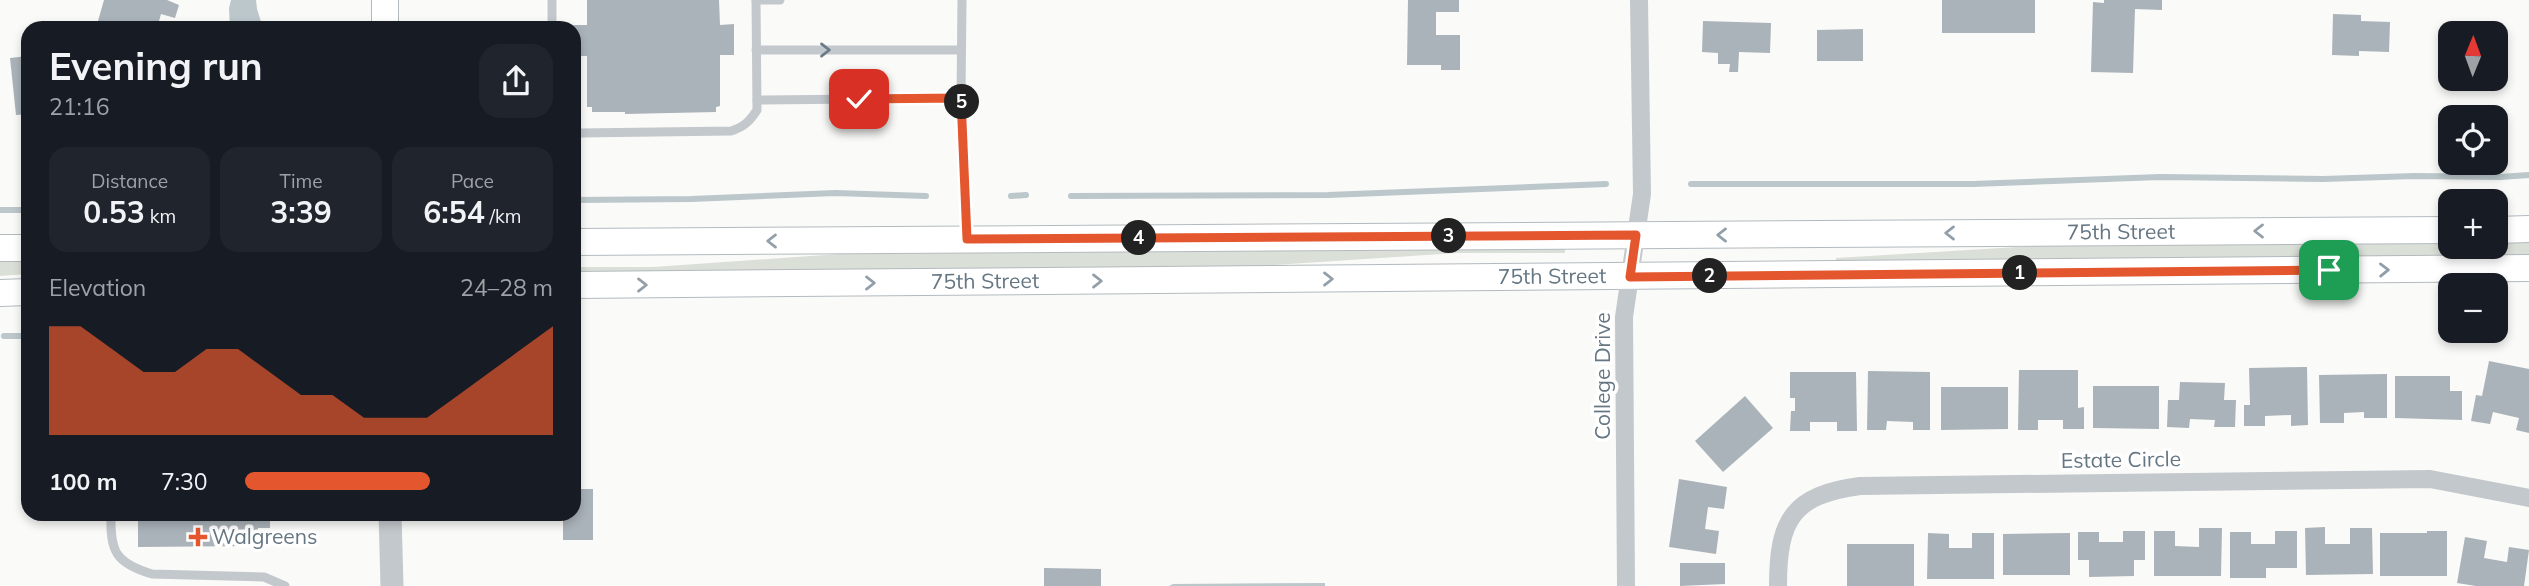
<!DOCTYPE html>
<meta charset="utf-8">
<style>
body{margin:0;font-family:Mulish,sans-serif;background:#20242c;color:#f1f3f6;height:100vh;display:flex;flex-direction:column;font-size:26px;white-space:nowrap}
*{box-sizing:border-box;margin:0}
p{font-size:23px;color:#9ea1a6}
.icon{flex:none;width:38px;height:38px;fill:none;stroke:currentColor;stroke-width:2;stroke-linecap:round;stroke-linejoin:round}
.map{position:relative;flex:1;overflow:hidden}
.side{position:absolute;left:21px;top:21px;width:560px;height:500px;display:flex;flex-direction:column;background:#171b24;border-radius:21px;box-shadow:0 4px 10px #0003}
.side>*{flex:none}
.needle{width:46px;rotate:1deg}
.controls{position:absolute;left:2438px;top:21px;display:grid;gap:14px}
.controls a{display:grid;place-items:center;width:70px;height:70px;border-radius:14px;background:#171b24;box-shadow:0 4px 10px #0003;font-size:35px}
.pin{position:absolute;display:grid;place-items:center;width:60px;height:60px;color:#fff;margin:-30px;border-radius:14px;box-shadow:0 4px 10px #0006}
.km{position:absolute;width:35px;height:35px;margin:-18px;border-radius:50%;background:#222;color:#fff;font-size:19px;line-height:35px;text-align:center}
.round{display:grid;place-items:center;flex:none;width:74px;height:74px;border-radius:21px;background:#20242c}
.head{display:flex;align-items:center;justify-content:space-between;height:119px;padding:0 28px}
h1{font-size:38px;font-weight:700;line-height:52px}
.figures{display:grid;grid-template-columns:repeat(3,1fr);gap:10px;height:119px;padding:7px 28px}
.figures div{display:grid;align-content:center;border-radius:18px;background:#20242c;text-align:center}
.figures b{font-size:30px;font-weight:700}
.figures small{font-size:19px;font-weight:400}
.figures p{font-size:19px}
.chart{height:196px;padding:14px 28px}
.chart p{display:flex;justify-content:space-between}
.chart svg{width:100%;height:126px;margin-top:7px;fill:#e4572e;opacity:.7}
ul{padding:0 28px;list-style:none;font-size:23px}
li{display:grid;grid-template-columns:112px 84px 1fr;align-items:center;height:52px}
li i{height:18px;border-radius:9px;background:#e4572e}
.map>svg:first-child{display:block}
.green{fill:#dadfd7}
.water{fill:#bbc7cb}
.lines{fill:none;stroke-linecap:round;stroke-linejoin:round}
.stream{stroke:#bbc7cb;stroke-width:6}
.building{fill:#aab3b9}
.secondary-casing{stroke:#b3babf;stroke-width:28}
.service{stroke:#c3c8cc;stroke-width:9}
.minor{stroke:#c3c8cc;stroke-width:18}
.tertiary{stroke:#c3c8cc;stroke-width:23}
.secondary{stroke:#fff;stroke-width:26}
.oneway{stroke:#6a7a87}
.oneway2{stroke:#939fa8}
.route-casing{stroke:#fff;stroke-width:14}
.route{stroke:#e4572e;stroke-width:9}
.poi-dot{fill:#e4572e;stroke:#fff;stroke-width:2.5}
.labels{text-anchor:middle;stroke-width:7;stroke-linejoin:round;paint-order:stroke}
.street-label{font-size:21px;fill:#657683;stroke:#fff}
.poi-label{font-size:21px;fill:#657683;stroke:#fff;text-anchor:start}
</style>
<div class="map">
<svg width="2529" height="586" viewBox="0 0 2529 586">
<rect width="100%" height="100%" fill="#fafaf8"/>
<g class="green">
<polygon points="2529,242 2529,255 1836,261 1836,258 2034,246 2450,243 2450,247 2496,247 2496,243"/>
<polygon points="1565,249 1565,253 1457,253 1257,266 574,273 574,267 653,267 839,254"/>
<polygon points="28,260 28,274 0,276 0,261"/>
</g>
<g class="water">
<polygon points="231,0 256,0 257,9 263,28 230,28 229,8"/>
<polygon points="1325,583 1325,586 1169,586 1173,584"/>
</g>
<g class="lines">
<g class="stream">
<polyline points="1691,184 1973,184 2160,177 2323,179 2414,176 2500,177 2529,175"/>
<polyline points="1011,196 1026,195"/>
<polyline points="1071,196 1328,195 1606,184"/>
<polyline points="574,200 691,199 835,193 926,196"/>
<polyline points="0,210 28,210"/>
<polyline points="4,336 28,336"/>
</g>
</g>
<g class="building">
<polygon points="104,0 167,0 179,5 175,18 161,14 157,28 96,28"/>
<polygon points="587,0 719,0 720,25 734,24 734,55 720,55 720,106 716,107 716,112 625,114 625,112 592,112 592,107 587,107 587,56 574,56 572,28 572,25 587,25"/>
<polygon points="1408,0 1459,0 1459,12 1436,12 1436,35 1460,35 1460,70 1441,70 1441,65 1407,65"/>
<rect x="1942" y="0" width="93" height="33"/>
<polygon points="2104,0 2162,0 2162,10 2135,9 2133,73 2091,72 2093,2 2104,3"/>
<polygon points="2333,14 2361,15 2361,21 2390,22 2389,52 2359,51 2359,56 2332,55"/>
<polygon points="1703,21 1771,23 1770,53 1739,52 1738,72 1729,72 1730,64 1718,64 1718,53 1702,52"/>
<polygon points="1863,29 1863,61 1817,61 1817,30"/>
<polygon points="28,56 28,114 16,115 10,58"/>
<polygon points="2489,361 2529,369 2529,433 2516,430 2519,418 2493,412 2490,424 2471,421 2476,395 2482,396"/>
<polygon points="2307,367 2308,425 2291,426 2291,415 2265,416 2265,426 2244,426 2244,405 2250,405 2249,368"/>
<polygon points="2019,370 2078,370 2078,408 2084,407 2084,429 2063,429 2063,420 2038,420 2038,430 2018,430"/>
<polygon points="1868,371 1930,372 1930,430 1913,430 1913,422 1887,421 1886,430 1867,430"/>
<polygon points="1790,372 1856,372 1857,431 1837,431 1837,422 1810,422 1810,431 1790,431 1791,411 1795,411 1795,398 1790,398"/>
<polygon points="2387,374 2387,418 2364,418 2364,412 2344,413 2344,423 2320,423 2319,375"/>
<polygon points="2395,376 2450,376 2450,391 2462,391 2462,420 2395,418"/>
<polygon points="2180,382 2225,383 2224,400 2236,400 2235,427 2214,427 2215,420 2190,419 2189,428 2167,427 2168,400 2179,400"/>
<polygon points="2093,386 2159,386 2159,429 2093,428"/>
<polygon points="1941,387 2008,387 2008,429 1941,430"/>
<polygon points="1745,396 1773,428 1723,472 1695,441"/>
<polygon points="1679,479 1727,487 1724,509 1708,507 1705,529 1719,531 1716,554 1669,547"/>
<polygon points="574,489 593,489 593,540 563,540 563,514 574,514"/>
<polygon points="138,514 270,514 270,528 258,528 258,546 138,547"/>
<polygon points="2325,527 2325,544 2350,544 2350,528 2372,528 2373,574 2306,575 2305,528"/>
<polygon points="2199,528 2222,528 2221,576 2154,576 2154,531 2175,531 2175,546 2199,547"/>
<polygon points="2123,531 2145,531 2145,560 2134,560 2134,576 2089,577 2089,560 2078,560 2078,532 2099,532 2099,542 2123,542"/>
<polygon points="2275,531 2297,531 2297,568 2266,568 2266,578 2230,578 2230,532 2251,532 2251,544 2275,544"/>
<polygon points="2427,531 2447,531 2447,576 2380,576 2380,533 2427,533"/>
<polygon points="1928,533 1949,534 1949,548 1972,548 1972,533 1994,533 1994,579 1927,579"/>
<polygon points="2070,533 2070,575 2003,575 2003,534"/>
<polygon points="2465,537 2487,541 2484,558 2507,562 2509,547 2529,550 2524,586 2476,586 2457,583"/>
<rect x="1847" y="544" width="67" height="42"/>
<polygon points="1680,563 1725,563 1725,584 1680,586"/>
<polygon points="1044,568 1101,569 1101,586 1044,586"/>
</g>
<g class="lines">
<defs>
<g id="secondary">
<polyline points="385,0 385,28"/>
<polyline points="2496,230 2529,229"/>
<path id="s1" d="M574,242l1876,-12"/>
<polyline points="0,248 28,248"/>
<path id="s2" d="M574,285l1955,-17"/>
<polyline points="0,293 28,292"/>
</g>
</defs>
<use href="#secondary" class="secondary-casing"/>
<g class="service">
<polyline points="552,0 552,28"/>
<polyline points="756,0 780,0"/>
<polyline points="962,0 961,98 967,238"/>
<polyline points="756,50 961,50"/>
<polyline points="757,100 961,98"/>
<path d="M574,131l6,2 151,-2c13,-4 19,-10 26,-21l-1,-110"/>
<path d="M111,514c-1,37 4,49 41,60l112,3 21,9"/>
</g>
<g class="minor">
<polyline points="1626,586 1624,317 1642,194 1639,0"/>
<path d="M1778,586c0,-67 15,-91 82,-100l570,-7 99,19"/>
</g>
<polyline class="tertiary" points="390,514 392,586"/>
<use href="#secondary" class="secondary"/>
</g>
<defs><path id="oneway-chevron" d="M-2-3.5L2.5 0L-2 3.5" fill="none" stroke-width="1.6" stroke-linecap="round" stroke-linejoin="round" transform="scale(1.75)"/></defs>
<use class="oneway" href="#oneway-chevron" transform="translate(825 50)"/>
<g class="oneway2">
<use href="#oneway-chevron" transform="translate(2259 231) rotate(180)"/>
<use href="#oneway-chevron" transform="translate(1950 233) rotate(180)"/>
<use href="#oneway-chevron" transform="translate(1722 235) rotate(180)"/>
<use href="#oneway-chevron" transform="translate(772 241) rotate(180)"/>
<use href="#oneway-chevron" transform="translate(2384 270) rotate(-1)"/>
<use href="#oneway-chevron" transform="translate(1328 279)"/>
<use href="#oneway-chevron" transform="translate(1097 281)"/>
<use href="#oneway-chevron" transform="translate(870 283)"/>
<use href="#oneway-chevron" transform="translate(642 285)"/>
</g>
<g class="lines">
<defs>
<polyline id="route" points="859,99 961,98 967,239 1636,235 1630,277 2329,270"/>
</defs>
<use href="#route" class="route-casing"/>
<use href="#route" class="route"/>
</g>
<path class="poi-dot" d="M194.5 526.5h7v7h7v7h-7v7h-7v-7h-7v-7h7z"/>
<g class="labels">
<g class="street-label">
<text dy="7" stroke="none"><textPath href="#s1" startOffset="1547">75th Street</textPath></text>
<text dy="7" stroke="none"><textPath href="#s2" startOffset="978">75th Street</textPath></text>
<text dy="7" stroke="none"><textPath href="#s2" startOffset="411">75th Street</textPath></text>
<text transform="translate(1603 376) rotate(-90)" y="7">College Drive</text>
<text transform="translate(2121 460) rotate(-1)" y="7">Estate Circle</text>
</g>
<g class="poi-label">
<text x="212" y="544">Walgreens</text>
</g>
</g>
</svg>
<div class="controls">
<a><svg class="needle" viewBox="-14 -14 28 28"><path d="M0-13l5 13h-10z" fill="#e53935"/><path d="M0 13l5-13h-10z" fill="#9ea1a6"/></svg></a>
<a><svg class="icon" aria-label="locate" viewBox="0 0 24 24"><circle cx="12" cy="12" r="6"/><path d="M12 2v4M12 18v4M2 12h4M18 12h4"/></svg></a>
<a>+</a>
<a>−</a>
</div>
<div class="pin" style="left:2329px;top:270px;background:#1e9e55"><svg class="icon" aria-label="arrive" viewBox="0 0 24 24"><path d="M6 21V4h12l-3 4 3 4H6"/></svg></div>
<div class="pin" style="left:859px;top:99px;background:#d93025"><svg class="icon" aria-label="check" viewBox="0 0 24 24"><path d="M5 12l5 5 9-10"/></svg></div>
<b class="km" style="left:2020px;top:273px">1</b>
<b class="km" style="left:1710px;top:276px">2</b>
<b class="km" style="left:1449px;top:236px">3</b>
<b class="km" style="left:1139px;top:238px">4</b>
<b class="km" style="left:962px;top:102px">5</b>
<section class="side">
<div class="head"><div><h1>Evening run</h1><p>21:16</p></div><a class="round"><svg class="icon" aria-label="share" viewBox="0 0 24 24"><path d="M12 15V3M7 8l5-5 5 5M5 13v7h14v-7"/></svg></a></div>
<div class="figures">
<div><p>Distance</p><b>0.53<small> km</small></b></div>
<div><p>Time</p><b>3:39</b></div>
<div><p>Pace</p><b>6:54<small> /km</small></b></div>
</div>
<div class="chart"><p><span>Elevation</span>24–28 m</p>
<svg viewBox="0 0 160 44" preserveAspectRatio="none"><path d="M0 44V6L10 6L20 14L30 22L40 22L50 14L60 14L70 22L80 30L90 30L100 38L110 38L120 38L130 30L140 22L150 14L160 6V44z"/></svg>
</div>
<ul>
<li><b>100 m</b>7:30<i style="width:60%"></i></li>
</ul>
</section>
</div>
